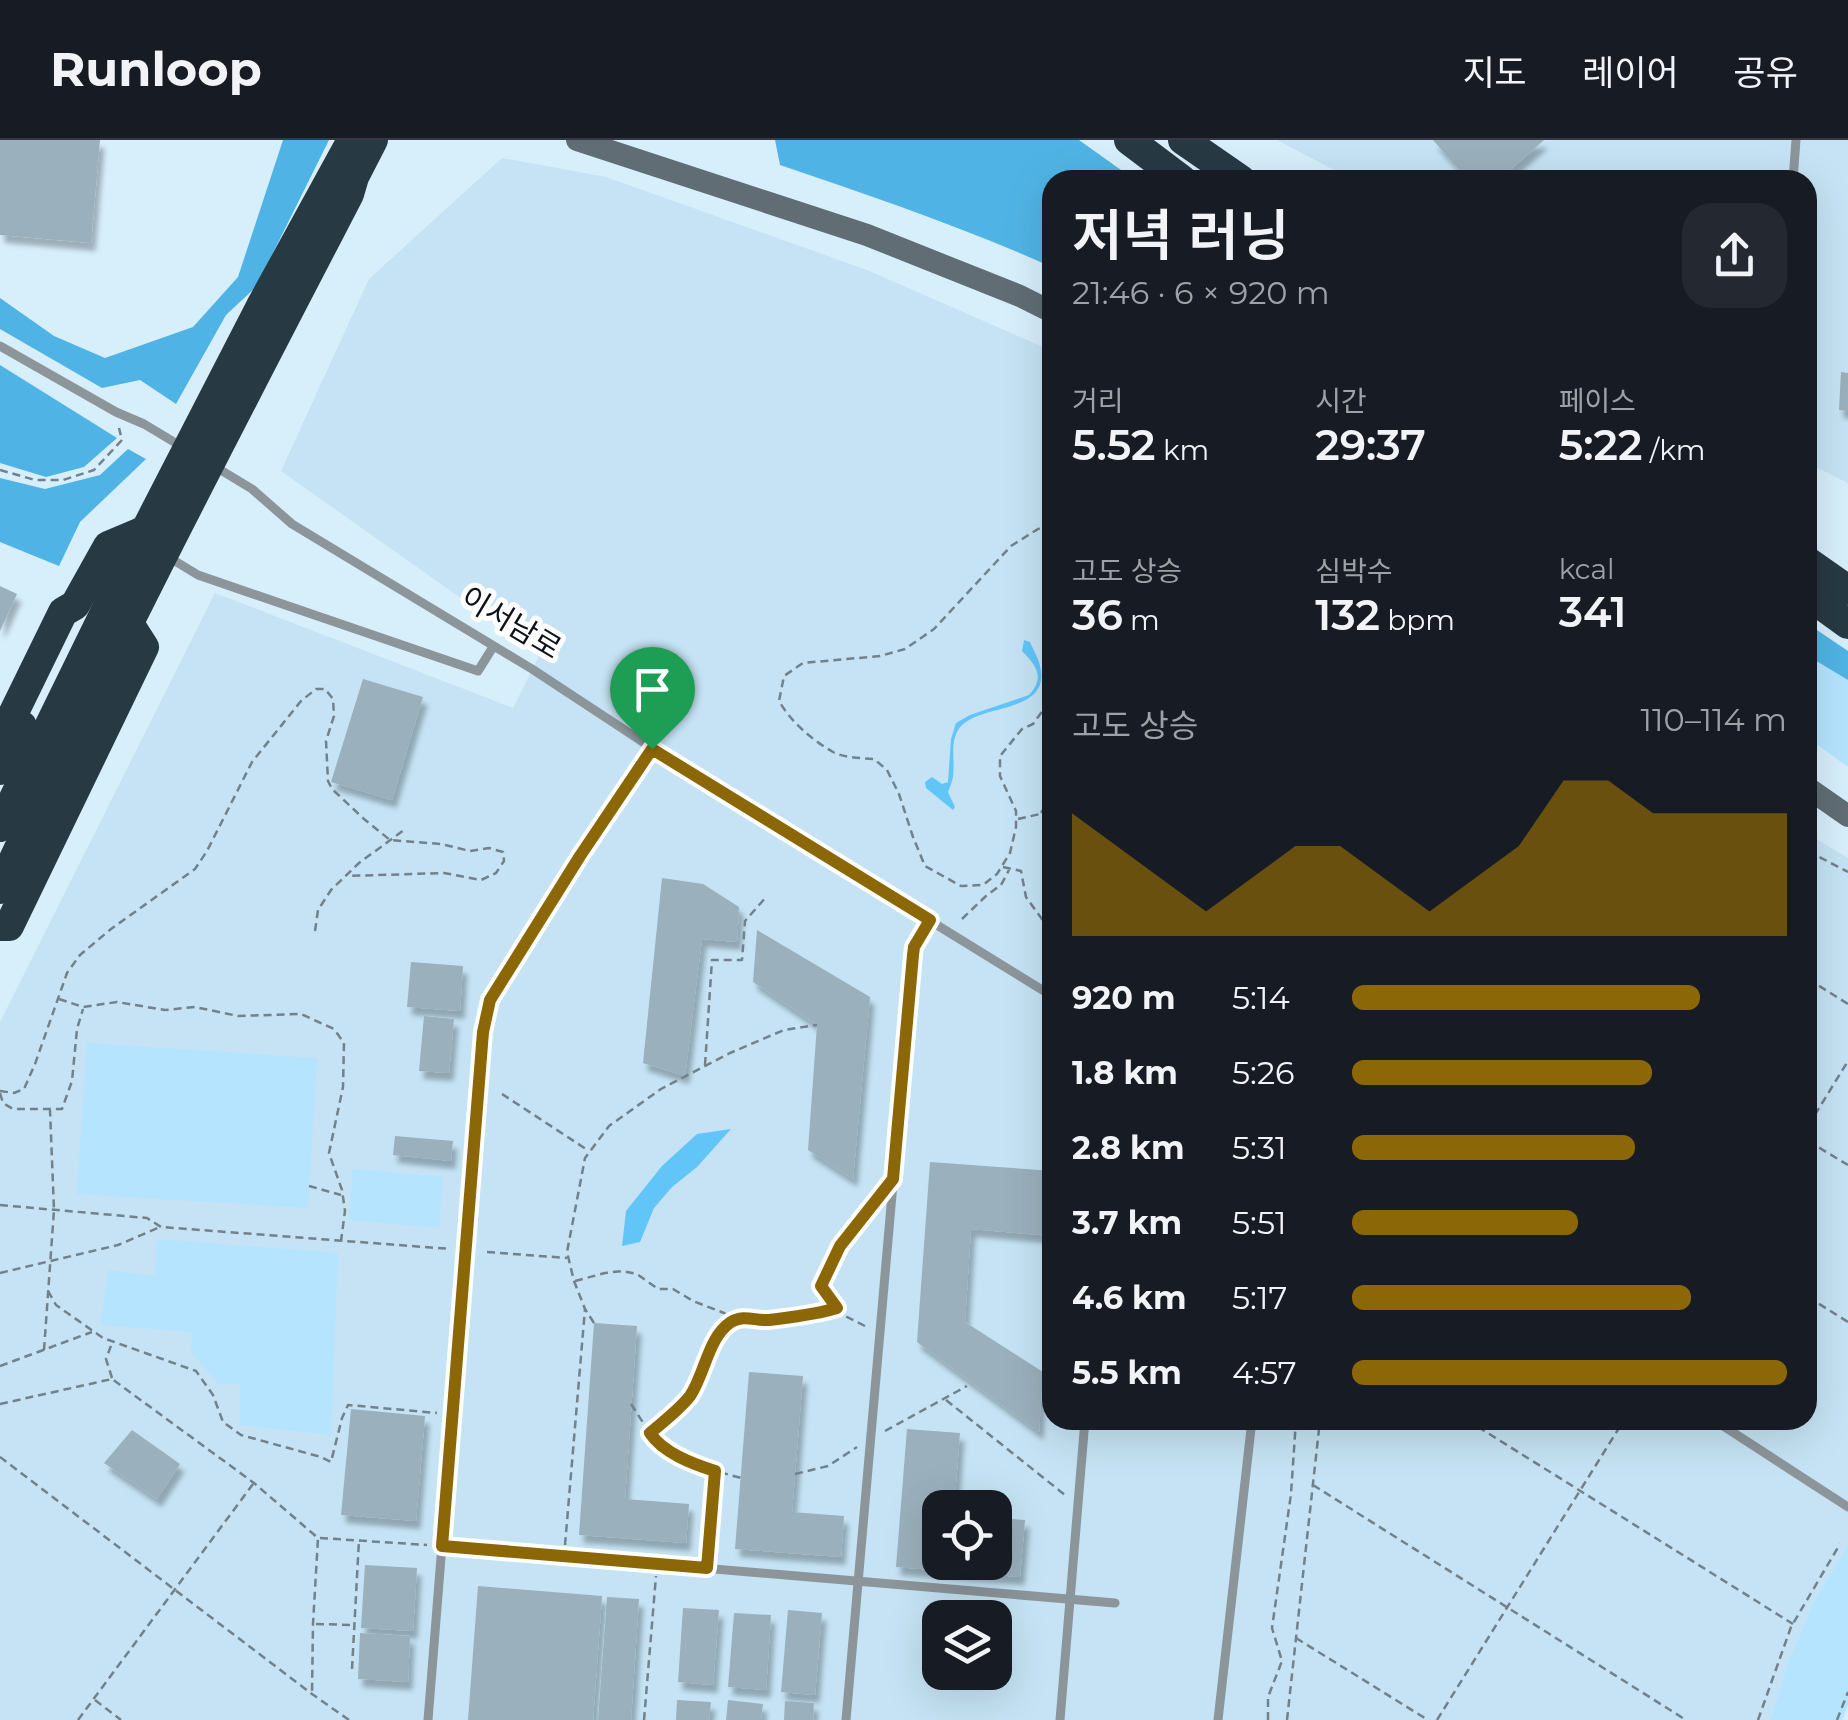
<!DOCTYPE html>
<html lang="ko">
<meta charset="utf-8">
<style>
body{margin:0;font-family:Montserrat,"Noto Sans KR",sans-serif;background:#242831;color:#f1f3f6;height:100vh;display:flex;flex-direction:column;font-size:38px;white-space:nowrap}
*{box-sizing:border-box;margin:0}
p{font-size:32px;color:#9ea1a6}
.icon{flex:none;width:55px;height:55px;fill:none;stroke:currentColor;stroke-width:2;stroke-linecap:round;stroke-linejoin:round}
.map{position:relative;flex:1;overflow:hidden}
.drawer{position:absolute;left:1042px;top:30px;width:775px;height:1260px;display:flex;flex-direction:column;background:#171b24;border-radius:30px;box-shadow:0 10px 40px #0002}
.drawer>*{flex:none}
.buttons{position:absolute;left:922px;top:1350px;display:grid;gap:20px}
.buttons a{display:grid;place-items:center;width:90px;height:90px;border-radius:20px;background:#171b24;box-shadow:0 10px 40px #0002;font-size:50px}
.pin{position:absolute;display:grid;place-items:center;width:85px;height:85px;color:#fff;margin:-102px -42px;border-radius:50% 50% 50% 0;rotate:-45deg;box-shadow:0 0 10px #0007}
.pin .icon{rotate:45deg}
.round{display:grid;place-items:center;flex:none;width:105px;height:105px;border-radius:30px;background:#242831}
.head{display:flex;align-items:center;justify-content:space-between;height:170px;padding:0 30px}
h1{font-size:55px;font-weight:600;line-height:75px}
.metrics{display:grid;grid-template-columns:repeat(3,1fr);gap:15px;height:170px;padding:10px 30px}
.metrics div{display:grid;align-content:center}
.metrics b{font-size:42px;font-weight:600}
.metrics small{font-size:28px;font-weight:400}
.metrics p{font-size:28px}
.chart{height:280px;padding:20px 30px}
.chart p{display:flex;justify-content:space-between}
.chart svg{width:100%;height:180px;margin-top:10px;fill:#8c6707;opacity:.7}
ul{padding:0 30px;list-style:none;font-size:32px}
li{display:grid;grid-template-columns:160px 120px 1fr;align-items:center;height:75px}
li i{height:25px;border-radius:12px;background:#8c6707}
header{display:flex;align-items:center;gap:60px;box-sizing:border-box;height:140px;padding:0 50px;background:#171b24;border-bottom:2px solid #363941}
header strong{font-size:48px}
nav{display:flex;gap:55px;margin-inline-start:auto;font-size:35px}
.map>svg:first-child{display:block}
.built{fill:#c5e3f4;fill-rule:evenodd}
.green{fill:#b5e4fe}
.forest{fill:#4fb4e5}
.water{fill:#62c5f8}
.building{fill:#9ab0bc;filter:url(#shadow)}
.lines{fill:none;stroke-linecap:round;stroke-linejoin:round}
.path{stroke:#72818a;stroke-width:2.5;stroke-dasharray:8 5;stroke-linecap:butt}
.service{stroke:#8c959a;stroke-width:9}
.secondary{stroke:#606d74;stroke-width:22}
.motorway{stroke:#273943;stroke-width:30}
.route-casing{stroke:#fff;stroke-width:20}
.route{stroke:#8c6707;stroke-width:12}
.labels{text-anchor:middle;stroke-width:10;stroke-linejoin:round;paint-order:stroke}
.street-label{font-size:30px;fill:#0c1318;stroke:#fff}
</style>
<header>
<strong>Runloop</strong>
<nav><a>지도</a><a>레이어</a><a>공유</a></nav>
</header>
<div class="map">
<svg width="1848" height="1580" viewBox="0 0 1848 1580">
<defs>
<filter id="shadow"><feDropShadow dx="4.5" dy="8" stdDeviation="2.5" flood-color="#0004"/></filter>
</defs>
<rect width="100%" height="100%" fill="#d7eefb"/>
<g class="built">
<polygon points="1277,0 1848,0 1848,343 1808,323 1808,40 1353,40"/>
<path d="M502,18l104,19 261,93 185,81v1069h756v-586l40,24v687l-34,56 -25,59 -19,60h-1770v-698l215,-429 298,115 27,-54 -259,-183 88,-192zM940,1368h55v54h-55zM940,1478h55v54h-55z"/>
</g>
<g class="green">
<polygon points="1808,516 1848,540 1848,627 1808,598"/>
<polygon points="87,903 317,918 308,1068 77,1054"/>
<polygon points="353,1029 443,1037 439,1088 349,1080"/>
<polygon points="157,1099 338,1113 331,1295 240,1285 240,1244 219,1244 191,1212 192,1192 101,1185 108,1130 155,1136"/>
<polygon points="1848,1405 1848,1565 1842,1580 1770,1580 1789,1520 1814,1461"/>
</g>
<g class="forest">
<polygon points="283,0 329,0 256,147 226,175 176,264 140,240 102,248 0,189 0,158 54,196 105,218 193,187 238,137"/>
<path d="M775,0h304l56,40h-83v87c-88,-39 -180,-71 -272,-102z"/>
<polygon points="0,225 117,298 84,327 46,337 0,323"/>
<polygon points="128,309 146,319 80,382 59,426 0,402 0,338 45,349 100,335"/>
<polygon points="1808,484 1848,511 1848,540 1808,516"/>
</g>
<g class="water">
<path d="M1024,500l6,2c4,9 10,19 11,29 6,44 -67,32 -83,59 -8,13 -3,33 -5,47 0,2 -4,13 -5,15l7,15 -2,3 -27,-22 -1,-6 7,-5 10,7 6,-2 3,-43 5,-16 14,-8 59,-20c16,-17 8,-29 -7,-44z"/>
<polygon points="731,989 697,1027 672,1047 654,1068 640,1102 622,1106 626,1071 662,1026 697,994"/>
</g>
<g class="building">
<polygon points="0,0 100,0 91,103 0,95"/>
<polygon points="1433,0 1544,0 1499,40 1468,40"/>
<polygon points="1841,232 1848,233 1848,271 1839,270"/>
<polygon points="0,446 17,454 0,491"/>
<polygon points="363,539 423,557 392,660 331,642"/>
<polygon points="662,738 703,744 739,767 737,802 702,799 685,936 643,923"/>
<polygon points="757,790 870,857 853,1039 808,1010 817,885 753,842"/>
<polygon points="411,822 463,826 460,871 407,867"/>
<polygon points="424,876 454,879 449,933 419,931"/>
<polygon points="395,996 453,1001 451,1021 393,1015"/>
<polygon points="930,1022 1052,1031 1052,1096 971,1089 965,1182 1043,1232 1039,1292 917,1202"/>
<polygon points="594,1183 637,1186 625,1359 689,1364 686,1403 579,1395"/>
<polygon points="749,1232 803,1236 792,1372 844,1376 841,1417 735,1409"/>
<polygon points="351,1269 425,1276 416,1381 341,1375"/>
<polygon points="907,1289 960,1293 954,1368 940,1368 940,1422 995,1422 995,1378 1025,1380 1020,1437 896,1427"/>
<polygon points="132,1290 180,1324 157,1359 104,1323"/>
<polygon points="365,1425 417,1428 413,1491 361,1488"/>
<polygon points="478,1446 602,1456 593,1580 468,1580"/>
<polygon points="607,1457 639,1459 631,1580 598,1580"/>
<polygon points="683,1468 719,1470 713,1545 678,1542"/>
<polygon points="788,1470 822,1473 815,1555 781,1552"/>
<polygon points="734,1473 771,1475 766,1550 728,1547"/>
<polygon points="360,1493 410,1496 408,1542 358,1539"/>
<polygon points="677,1560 711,1562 709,1580 676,1580"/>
<polygon points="728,1560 763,1564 761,1580 726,1580"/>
<polygon points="785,1561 814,1563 813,1580 784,1580"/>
</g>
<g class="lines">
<g class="path">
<polyline points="0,330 35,340 63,340 94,330 122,300 119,288"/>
<path d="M1052,384l-14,5 -27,17 -77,83 -29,20 -25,7 -77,7 -19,13 -5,25c12,21 33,39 54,51 12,6 27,6 41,7l13,11 12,24 14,43 12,29 36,20 22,-1 14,-11 13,-21 6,-26v-16l-16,-35v-20l22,-27 11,-5 19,-26"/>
<polyline points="1052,655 1041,673 1052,681"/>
<polyline points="1018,679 1040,674"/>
<polyline points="1808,711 1848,732"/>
<polyline points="1003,727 1021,731 1026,757 1052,793"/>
<polyline points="962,779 986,756 1001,745 1009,730"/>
<polyline points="315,791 318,770 331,750 359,723 404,690"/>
<polyline points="1808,839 1848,864"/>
<polyline points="59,859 83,867 117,862 165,870 195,867 238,876 301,874 334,889 344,903 343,947 329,1013 342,1050 345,1071 341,1101"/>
<polyline points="705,925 712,820 742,820 745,781 767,756"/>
<polyline points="0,951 14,953 24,949 35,924 67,833 80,815 111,789 195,729 207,711 252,622 301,561 316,549 325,549 333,559 334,576 326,601 328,641 332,649 364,679 390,700 441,704 470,711 489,708 503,712 504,721 496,733 481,740 444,733 348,736"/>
<polyline points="0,953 3,963 13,969 62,969 72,941 77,889 83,869"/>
<polyline points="502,954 589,1011"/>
<polyline points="1808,986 1848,921"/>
<polyline points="1808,1001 1848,1025"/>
<polyline points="309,1046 341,1055"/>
<polyline points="0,1065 147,1078 161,1087 451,1109"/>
<polyline points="487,1112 567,1118"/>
<polyline points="0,1133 118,1105 160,1087"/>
<polyline points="575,1141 605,1133 622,1131 637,1134 658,1149 673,1149 693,1161 724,1173 734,1180"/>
<polyline points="48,1151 56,1165 103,1198 196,1231 213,1255 223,1282 241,1295 321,1317 331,1322 342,1278 348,1265 437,1273"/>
<polyline points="1808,1157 1848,1182"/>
<polyline points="594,1183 585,1169 574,1141 567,1112 585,1018 609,986 661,949 730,913 784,890 817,885"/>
<polyline points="865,1186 841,1174 821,1146 840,1106 878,1058"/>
<polyline points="44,1210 54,1070 50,970"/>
<polyline points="0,1226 92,1192"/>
<polyline points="112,1238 106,1219 112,1203"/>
<polyline points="946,1260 1065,1355"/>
<polyline points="0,1264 112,1239 254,1343 318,1398 313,1484 312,1554"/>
<polyline points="631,1264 655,1301 694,1325 741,1338"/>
<polyline points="1467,1280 1793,1484"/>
<polyline points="885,1291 967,1246"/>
<path d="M650,1293c14,-12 29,-23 40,-38 15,-21 18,-58 41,-73 13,-8 24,-1 38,-2 23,-3 45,-5 68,-12"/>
<polyline points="0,1317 312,1554 349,1580"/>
<polyline points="795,1334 828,1326 857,1307"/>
<polyline points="1313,1345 1686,1580"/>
<polyline points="320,1398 427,1405"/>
<polyline points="565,1405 585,1169"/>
<polyline points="708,1414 715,1332"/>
<polyline points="316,1484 353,1485"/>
<polyline points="1296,1498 1428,1580"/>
<polyline points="352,1529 359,1400"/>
<polyline points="95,1560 121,1580"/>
<polyline points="78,1580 253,1344"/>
<polyline points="644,1580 656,1436"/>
<polyline points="1268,1580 1268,1557 1282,1521 1272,1488 1291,1354 1296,1280"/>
<polyline points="1287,1580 1320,1280"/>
<polyline points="1437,1580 1624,1280"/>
<polyline points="1758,1580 1791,1487 1840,1404"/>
<polyline points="1837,1580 1848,1552"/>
</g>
<g class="service">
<polyline points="1793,40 1796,0"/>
<polyline points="0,206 116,272 144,284 184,308"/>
<polyline points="214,326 252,349 292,384 532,529 684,629 1052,856"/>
<polyline points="170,418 198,435 478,531 493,507"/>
<polyline points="1051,982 1052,982"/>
<polyline points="1714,1280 1848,1367"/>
<polyline points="442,1406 1115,1463"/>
<polyline points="428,1580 483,892 490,860 580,717 652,609"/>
<polyline points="846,1580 913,815 914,807 930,780"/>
<polyline points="1060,1580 1085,1280"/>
<polyline points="1218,1580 1252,1280"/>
</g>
<g class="secondary">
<polyline points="577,0 867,95 1020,156 1052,172"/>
<polyline points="1808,648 1848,676"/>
</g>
<g class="motorway">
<polyline points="1129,0 1182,40"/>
<polyline points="1183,0 1241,40"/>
<polyline points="1808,422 1848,450"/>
<polyline points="1808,455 1848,484"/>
<polyline points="0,601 63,472 75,465 108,406 146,390"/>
<polyline points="0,630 22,586"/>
<polyline points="0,687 137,407 261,166 352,0"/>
<path d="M0,749c109,-235 230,-465 349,-695l5,-17 19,-37"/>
<polyline points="0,786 9,786 144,507 128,482"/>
</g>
</g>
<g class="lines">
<defs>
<path id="route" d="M652,609l278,171 -16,27 -1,8 -20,224 -53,67 -19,40 16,22c-23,7 -45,9 -68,12 -14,1 -25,-6 -38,2 -23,15 -26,52 -41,74 -11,14 -26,25 -40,37 13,20 43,31 65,38l-8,97 -265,-22 41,-514 7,-32 90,-144z"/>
</defs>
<use href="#route" class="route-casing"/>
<use href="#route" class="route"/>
</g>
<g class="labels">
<g class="street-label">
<text transform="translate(511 483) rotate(31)" y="10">이서남로</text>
</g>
</g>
</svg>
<div class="buttons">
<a><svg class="icon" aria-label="locate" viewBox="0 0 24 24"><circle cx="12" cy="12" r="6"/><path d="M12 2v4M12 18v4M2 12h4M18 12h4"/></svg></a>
<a><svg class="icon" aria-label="layers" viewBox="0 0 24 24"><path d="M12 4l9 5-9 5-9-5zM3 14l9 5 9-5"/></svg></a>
</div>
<div class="pin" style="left:652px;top:609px;background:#1e9e55"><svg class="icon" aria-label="arrive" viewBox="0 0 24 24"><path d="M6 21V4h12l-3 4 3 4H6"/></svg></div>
<section class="drawer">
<div class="head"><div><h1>저녁 러닝</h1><p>21:46 · 6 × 920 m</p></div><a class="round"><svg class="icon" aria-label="share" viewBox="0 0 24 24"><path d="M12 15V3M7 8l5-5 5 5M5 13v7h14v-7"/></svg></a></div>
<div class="metrics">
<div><p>거리</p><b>5.52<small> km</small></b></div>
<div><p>시간</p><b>29:37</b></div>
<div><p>페이스</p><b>5:22<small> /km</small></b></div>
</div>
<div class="metrics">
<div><p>고도 상승</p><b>36<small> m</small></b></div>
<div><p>심박수</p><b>132<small> bpm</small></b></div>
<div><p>kcal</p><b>341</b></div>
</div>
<div class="chart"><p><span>고도 상승</span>110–114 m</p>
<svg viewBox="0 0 160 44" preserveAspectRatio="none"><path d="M0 44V14L10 22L20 30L30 38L40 30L50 22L60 22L70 30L80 38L90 30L100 22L110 6L120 6L130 14L140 14L150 14L160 14V44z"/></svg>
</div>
<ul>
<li><b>920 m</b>5:14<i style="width:80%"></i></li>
<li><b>1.8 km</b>5:26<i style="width:69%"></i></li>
<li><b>2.8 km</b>5:31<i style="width:65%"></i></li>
<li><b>3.7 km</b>5:51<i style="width:52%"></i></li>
<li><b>4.6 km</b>5:17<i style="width:78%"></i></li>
<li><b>5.5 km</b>4:57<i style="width:100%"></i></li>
</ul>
</section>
</div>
